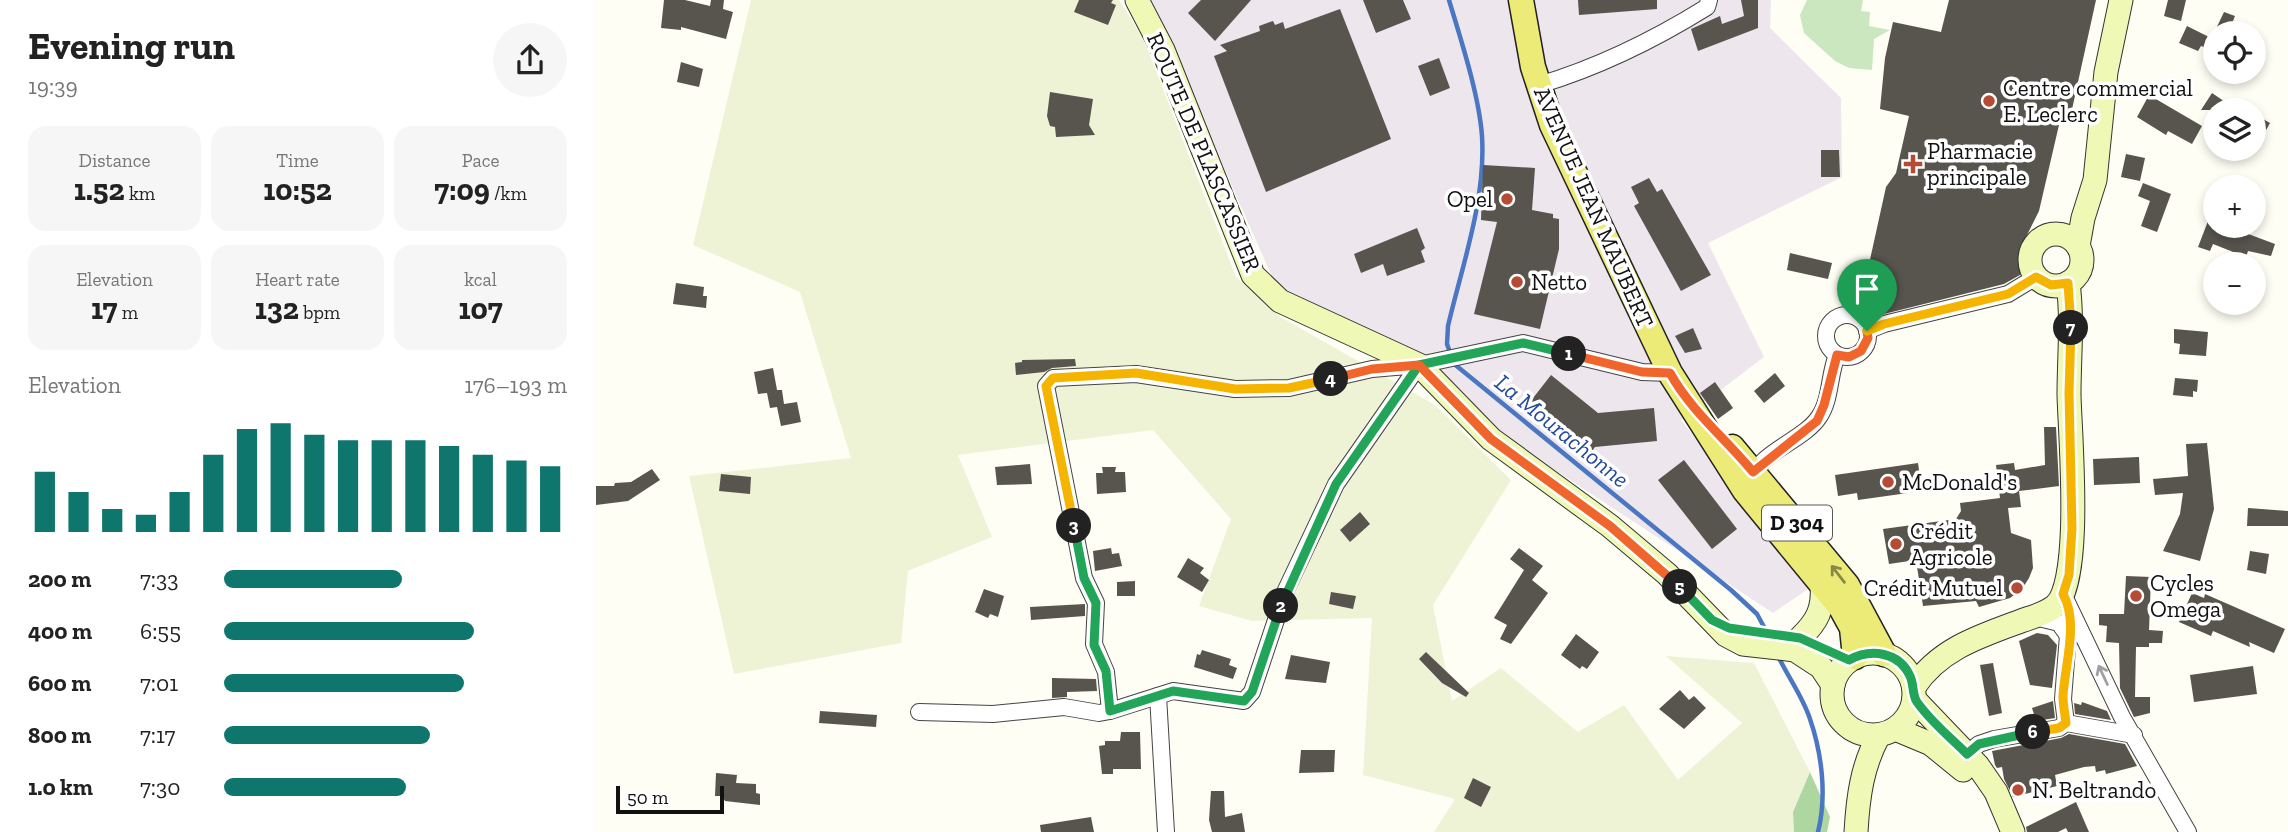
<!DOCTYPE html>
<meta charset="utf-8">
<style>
body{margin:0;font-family:"Zilla Slab",serif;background:#f6f6f6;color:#222;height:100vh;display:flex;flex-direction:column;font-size:26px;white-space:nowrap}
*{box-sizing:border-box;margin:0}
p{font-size:23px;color:#767676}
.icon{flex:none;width:38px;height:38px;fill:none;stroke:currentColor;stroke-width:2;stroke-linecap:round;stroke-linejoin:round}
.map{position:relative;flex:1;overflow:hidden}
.panel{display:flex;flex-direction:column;background:#fff;width:595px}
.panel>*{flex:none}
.buttons{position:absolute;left:1608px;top:21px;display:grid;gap:14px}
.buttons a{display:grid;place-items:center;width:63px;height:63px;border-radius:50%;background:#fff;box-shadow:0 4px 10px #0003;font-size:35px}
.scale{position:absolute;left:21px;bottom:18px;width:108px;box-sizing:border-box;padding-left:7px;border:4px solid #111;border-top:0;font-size:19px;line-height:24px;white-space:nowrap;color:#111;-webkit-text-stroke:5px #fff;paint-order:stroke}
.pin{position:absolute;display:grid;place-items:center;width:60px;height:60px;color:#fff;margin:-72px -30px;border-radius:50% 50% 50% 0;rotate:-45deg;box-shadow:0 0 7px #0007}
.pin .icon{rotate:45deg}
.km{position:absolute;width:35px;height:35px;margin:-18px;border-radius:50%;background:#222;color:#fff;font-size:19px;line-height:35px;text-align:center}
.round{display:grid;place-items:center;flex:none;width:74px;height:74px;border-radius:37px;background:#f6f6f6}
.summary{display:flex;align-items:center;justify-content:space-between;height:119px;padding:0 28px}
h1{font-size:38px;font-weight:700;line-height:52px}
.figures{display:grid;grid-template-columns:repeat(3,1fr);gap:10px;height:119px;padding:7px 28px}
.figures div{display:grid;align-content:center;border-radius:18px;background:#f6f6f6;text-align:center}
.figures b{font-size:30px;font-weight:700}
.figures small{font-size:19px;font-weight:400}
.figures p{font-size:19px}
.chart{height:196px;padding:14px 28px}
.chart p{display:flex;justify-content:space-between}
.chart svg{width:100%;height:126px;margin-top:7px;stroke:#0f766e;stroke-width:6}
ul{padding:0 28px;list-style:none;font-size:23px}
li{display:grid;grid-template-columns:112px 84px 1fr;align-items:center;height:52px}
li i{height:18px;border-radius:9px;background:#0f766e}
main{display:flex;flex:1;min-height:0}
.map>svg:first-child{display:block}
.industrial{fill:#eee6ed}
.farmland{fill:#eff3d6}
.green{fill:#cbe7c0}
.forest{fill:#add6a1}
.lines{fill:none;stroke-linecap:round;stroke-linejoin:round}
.stream{stroke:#4b77c2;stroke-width:4.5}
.building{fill:#58544e}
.street-casing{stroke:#444;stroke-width:18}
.secondary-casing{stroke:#333;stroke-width:25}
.primary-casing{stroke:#222;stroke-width:27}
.street{stroke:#fff;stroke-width:16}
.secondary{stroke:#f0f8b6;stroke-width:23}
.primary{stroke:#eceb77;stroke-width:24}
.oneway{stroke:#898949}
.oneway2{stroke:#a0a0a0}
.split-1-casing{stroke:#fff;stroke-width:14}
.split-2-casing{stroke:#fff;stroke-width:14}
.split-3-casing{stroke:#fff;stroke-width:14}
.split-4-casing{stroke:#fff;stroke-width:14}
.split-5-casing{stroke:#fff;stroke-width:14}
.split-6-casing{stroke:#fff;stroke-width:14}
.split-7-casing{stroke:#fff;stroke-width:14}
.split-8-casing{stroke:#fff;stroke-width:14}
.split-1{stroke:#f0652b;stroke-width:9}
.split-2{stroke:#22a559;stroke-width:9}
.split-3{stroke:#22a559;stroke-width:9}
.split-4{stroke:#f5b400;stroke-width:9}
.split-5{stroke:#f0652b;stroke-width:9}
.split-6{stroke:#22a559;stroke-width:9}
.split-7{stroke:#f5b400;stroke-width:9}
.split-8{stroke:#f5b400;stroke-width:9}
.poi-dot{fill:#b54b34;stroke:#fff;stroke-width:2.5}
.labels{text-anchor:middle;stroke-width:7;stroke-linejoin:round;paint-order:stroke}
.shield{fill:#fff;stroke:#585858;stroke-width:2}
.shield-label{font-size:21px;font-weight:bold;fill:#111}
.poi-label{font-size:23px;fill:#111;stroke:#fff;text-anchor:start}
.street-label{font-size:23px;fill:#111;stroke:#fff}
.water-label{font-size:24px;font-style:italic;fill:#234b99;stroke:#fff}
</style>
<main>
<section class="panel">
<div class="summary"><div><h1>Evening run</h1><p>19:39</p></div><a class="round"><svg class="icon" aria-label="share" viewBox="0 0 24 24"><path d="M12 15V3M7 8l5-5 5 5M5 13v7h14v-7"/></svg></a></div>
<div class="figures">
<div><p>Distance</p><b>1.52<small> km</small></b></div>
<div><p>Time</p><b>10:52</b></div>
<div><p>Pace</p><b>7:09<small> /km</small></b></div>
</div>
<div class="figures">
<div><p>Elevation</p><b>17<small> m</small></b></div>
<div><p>Heart rate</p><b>132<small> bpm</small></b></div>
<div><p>kcal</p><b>107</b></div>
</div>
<div class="chart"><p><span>Elevation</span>176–193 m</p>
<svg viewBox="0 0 160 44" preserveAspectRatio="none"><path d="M5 44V23M15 44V30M25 44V36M35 44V38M45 44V30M55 44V17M65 44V8M75 44V6M85 44V10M95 44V12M105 44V12M115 44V12M125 44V14M135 44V17M145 44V19M155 44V21"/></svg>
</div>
<ul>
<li><b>200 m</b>7:33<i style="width:52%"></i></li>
<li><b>400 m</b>6:55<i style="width:73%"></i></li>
<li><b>600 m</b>7:01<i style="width:70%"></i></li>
<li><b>800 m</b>7:17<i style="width:60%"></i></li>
<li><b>1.0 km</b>7:30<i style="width:53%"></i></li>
</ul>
</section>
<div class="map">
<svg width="1693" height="832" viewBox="0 0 1693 832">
<rect width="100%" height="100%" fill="#fefef5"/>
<polygon class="industrial" points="550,0 1176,0 1175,28 1246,98 1247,177 1113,243 1169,357 1086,420 1216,587 1178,613 682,288 586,71"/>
<polygon class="farmland" points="156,0 524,0 549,40 641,277 684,316 840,405 916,480 838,605 857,701 906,668 983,732 1029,705 1083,780 1147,723 1071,656 1159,663 1215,772 1198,812 1199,832 839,832 860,799 768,775 777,618 657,621 604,606 636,519 558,430 363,455 397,537 313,571 306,643 139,674 94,476 256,458 205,292 98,245"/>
<polygon class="green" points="1212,0 1268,0 1266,11 1275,12 1274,26 1295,30 1279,39 1277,70 1254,68 1240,61 1209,33 1205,15"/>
<polygon class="forest" points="1215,772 1235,817 1232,832 1199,832 1198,812"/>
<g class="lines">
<g class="stream">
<path d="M854,0c12,40 30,95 33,136 4,64 -20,130 -34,190l-1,18 4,11"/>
<polyline points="858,363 1136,590 1162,614 1175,638"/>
<path d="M1183,656c10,21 25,41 32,63 12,35 17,77 8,113"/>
</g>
</g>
<g class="building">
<polygon points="69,0 90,0 115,6 116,0 129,0 128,9 138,12 131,39 86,27 86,30 66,28"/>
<polygon points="484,0 518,0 516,3 521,5 513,25 479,12"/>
<polygon points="606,0 656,0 620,41 593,13"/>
<polygon points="768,0 808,0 816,19 781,33"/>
<polygon points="983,0 1062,0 1062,9 984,15"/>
<polygon points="1146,0 1163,0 1163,28 1103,51 1096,29 1125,16 1127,24 1149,16"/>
<polygon points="1354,0 1501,0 1476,114 1467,112 1444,211 1432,235 1425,275 1409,284 1281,316 1269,309 1267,296 1291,187 1301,173 1314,116 1285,109 1290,58 1298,22 1346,32"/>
<polygon points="1573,0 1591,0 1586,21 1569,16"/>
<polygon points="745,9 796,139 671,192 619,56 632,51 625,45 665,31 664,26 678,21 680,25 688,22 690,29"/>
<polygon points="1629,12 1640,16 1636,26 1645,33 1619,33"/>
<polygon points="1592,26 1616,38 1612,48 1606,46 1603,51 1584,43"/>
<polygon points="844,58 855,88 835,96 823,66"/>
<polygon points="86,62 108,69 104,87 82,82"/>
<polygon points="455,92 498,99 494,125 500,135 461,137 460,127 455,126 452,116"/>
<polygon points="1617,93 1642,110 1606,110"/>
<polygon points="1554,95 1607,126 1597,144 1573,131 1571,135 1542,117"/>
<polygon points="1659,114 1675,123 1659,152"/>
<polygon points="1226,150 1244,150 1245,177 1226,177"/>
<polygon points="1531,154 1550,158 1545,181 1526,177"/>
<polygon points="888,165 940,168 937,210 958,214 958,218 964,219 964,249 945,329 879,314 902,222 886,220"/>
<polygon points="1054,178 1062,192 1067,189 1116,275 1086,291 1039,206 1044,203 1036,187"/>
<polygon points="1548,183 1576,194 1562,232 1546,226 1555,201 1543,196"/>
<polygon points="1620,203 1620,226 1632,226 1680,244 1676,256 1653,251 1651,257 1618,244 1615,251 1603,247"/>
<polygon points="822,228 830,248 826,251 830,262 792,276 788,264 766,273 759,254"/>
<polygon points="1195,253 1237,263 1233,279 1192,270"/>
<polygon points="81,283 109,287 108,296 112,296 111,308 78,304"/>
<polygon points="1098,328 1107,349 1090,353 1080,336"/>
<polygon points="1579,329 1613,332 1611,356 1584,354 1585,344 1579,343"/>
<polygon points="480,359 481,366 457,368 449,372 421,375 420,363 427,362 427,360"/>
<polygon points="178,368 182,390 187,390 189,404 202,402 206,422 186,426 182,407 175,408 172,393 163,394 159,372"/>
<polygon points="1180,373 1190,386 1169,403 1159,391"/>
<polygon points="956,375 1003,413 1059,408 1062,441 1000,447 997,451 935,402"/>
<polygon points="1580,378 1603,380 1602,392 1598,391 1598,397 1578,395"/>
<polygon points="1120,382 1138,408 1123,419 1105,393"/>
<polygon points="1449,427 1461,427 1464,486 1424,491 1426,507 1413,508 1416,533 1436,540 1438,568 1434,578 1427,589 1415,598 1384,607 1381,601 1328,606 1321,560 1294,564 1288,529 1361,519 1366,511 1365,503 1405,498 1401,465 1419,463 1420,470 1450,465"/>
<polygon points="1612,443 1619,509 1605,561 1568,551 1585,514 1588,493 1560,495 1558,479 1593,476 1591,444"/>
<polygon points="1544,457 1545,483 1499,485 1498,459"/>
<polygon points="1089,460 1142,529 1117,549 1063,480"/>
<polygon points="1323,463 1327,491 1263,500 1262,493 1243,496 1240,475"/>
<polygon points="435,464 437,484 402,485 400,467"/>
<polygon points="507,467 521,467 520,472 530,472 531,492 502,494 501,473 508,473"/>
<polygon points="57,469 65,480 33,501 1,505 1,486 19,486 20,483 36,482"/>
<polygon points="126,474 156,477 155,494 124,491"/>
<polygon points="1653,508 1693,511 1693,526 1652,526"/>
<polygon points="765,512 775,524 755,542 745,530"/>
<polygon points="516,548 517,554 524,553 527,566 500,571 498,551"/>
<polygon points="924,548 948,566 937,580 953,593 916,644 905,639 912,625 899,618 929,570 915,559"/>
<polygon points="1655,551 1674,554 1671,574 1652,570"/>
<polygon points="593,558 609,568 605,573 614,580 607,592 582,577"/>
<polygon points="1531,576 1556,577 1554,630 1568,631 1567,643 1554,643 1554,647 1541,647 1540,697 1555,697 1555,713 1539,717 1525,688 1524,643 1511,642 1512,626 1504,625 1504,614 1529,614"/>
<polygon points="540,581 540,596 522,596 522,582"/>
<polygon points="389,589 409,596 403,617 395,614 393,618 380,612"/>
<polygon points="736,592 761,596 758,609 734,604"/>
<polygon points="1597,593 1609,598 1610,594 1690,629 1679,653 1654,642 1655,647 1618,631 1616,636 1584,622"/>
<polygon points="490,604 490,616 436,620 435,607"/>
<polygon points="1442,633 1453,635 1462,645 1457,688 1435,685 1424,641"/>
<polygon points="981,634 1004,652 992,669 987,666 985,669 966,655"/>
<polygon points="607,650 636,659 634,665 642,668 638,679 599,667 602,654 605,655"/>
<polygon points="831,652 874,693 871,697 847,683 824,659"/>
<polygon points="696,655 735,662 731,683 690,679"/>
<polygon points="1398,663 1407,713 1394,716 1385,665"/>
<polygon points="1658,666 1662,694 1599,702 1595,675"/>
<polygon points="457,678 501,679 502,691 472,692 472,697 457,698"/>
<polygon points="1085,690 1094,700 1099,696 1111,708 1089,729 1064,709"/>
<polygon points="1458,701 1460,718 1441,721 1437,708"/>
<polygon points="1487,702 1512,711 1516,720 1480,714 1479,703 1486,705"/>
<polygon points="225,711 282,715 281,727 224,723"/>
<polygon points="526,732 545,732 546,769 518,769 518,774 507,774 504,746 510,745 510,741 525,741"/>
<polygon points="1474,734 1530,744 1542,766 1511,774 1510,770 1501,772 1500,766 1489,767 1460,775 1462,786 1418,797 1409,779 1407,767 1402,768 1400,765 1397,751 1466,738"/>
<polygon points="706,750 740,750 739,772 704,773"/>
<polygon points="121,773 142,775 141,783 161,784 161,793 165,794 165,805 130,801 127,796 120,796"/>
<polygon points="878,778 896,787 886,807 869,798"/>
<polygon points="616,791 629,791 630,817 647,813 650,832 617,832 614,820"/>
<polygon points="1481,802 1494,832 1473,832 1471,828 1463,832 1432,832 1431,827"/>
<polygon points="496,817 499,832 446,832 445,825"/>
</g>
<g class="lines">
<defs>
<g id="street">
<path d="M944,85c60,-18 115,-45 168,-78l2,-7"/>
<circle cx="1252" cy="336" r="21"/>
<polyline points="1272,331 1289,324 1413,294 1441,277"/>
<polyline points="824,365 741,484 691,590 657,692 649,701 578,691 515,711 511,672 499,644 501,603 489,578 451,386 458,378 541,374 640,389 694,388 777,369 824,365 928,343 1047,372 1075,373"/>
<path d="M1156,479c9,-27 53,-39 68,-62 12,-17 10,-43 18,-62"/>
<polyline points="1468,594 1527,717 1593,832"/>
<polyline points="1440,617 1464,623 1474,637 1479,634"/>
<polyline points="563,696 571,832"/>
<polyline points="324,712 398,714 469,707 504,713 515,711"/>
<polyline points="1471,723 1468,699 1475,610"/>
<polyline points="1372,754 1384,744 1399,739 1464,728 1471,723 1539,735"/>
</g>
<g id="secondary">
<polyline points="542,0 568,50 658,275 685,301 824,365 896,439 1015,526 1072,574 1131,635 1148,644 1200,650 1226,667 1238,685"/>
<circle cx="1461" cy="260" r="26"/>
<polyline points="1483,246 1488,218 1500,180 1511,72 1526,0"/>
<path d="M1205,638c17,-16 24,-29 22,-53"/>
<circle cx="1278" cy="694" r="41"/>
<path d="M1319,687c25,-38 66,-51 107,-66 11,-4 24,-7 34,-15 28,-24 15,-171 14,-211 0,-38 4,-74 -1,-112"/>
<polyline points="1319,699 1383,766 1401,792 1418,832"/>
<polyline points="1300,729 1336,744 1368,770"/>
<path d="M1261,832c2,-35 6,-66 23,-97"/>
</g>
<g id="primary">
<polyline points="926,0 938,67 957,125 1075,373 1150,491 1246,608 1257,628 1260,657"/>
<polyline points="1137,447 1252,585 1289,654"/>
</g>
</defs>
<use href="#street" class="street-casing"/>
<use href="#secondary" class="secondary-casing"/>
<use href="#primary" class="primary-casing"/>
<use href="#street" class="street"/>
<use href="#secondary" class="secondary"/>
<use href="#primary" class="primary"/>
</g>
<defs><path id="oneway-shaft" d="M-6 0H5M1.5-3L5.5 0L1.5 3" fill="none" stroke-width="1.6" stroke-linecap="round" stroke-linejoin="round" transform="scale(1.75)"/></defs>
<use class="oneway" href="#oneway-shaft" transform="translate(1243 574) rotate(-128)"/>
<use class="oneway2" href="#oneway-shaft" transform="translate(1508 675) rotate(-115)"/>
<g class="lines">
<defs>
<path id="split-1" d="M974,354l73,18 28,1c21,38 56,66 83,99l64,-51 7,-16 13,-50 12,2 12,-6 7,-13 -1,-7"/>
<polyline id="split-2" points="686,606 741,484 824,365 928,343 974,354"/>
<polyline id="split-3" points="479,526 489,578 501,603 499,645 511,671 515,711 578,691 649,701 657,692 686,606"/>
<polyline id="split-4" points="479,526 451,386 458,378 541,373 640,389 694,388 736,379"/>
<polyline id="split-5" points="736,379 777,369 824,365 896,439 1015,526 1085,587"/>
<path id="split-6" d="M1085,587l32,33 17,8 71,10 49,22c22,-12 50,-8 61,16 4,8 2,19 7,26 14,20 33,35 50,52l12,-10 54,-12"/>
<path id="split-7" d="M1438,732l26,-4 7,-5c-1,-9 -3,-18 -3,-27 2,-32 16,-74 0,-102l6,-19 3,-47 -3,-135 2,-65"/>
<polyline id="split-8" points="1272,331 1289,324 1413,294 1441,277 1456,285 1473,283 1476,328"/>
</defs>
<use href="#split-1" class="split-1-casing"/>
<use href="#split-2" class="split-2-casing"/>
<use href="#split-3" class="split-3-casing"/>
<use href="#split-4" class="split-4-casing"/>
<use href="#split-5" class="split-5-casing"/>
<use href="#split-6" class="split-6-casing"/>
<use href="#split-7" class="split-7-casing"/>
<use href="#split-8" class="split-8-casing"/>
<use href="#split-1" class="split-1"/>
<use href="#split-2" class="split-2"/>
<use href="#split-3" class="split-3"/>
<use href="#split-4" class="split-4"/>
<use href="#split-5" class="split-5"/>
<use href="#split-6" class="split-6"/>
<use href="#split-7" class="split-7"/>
<use href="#split-8" class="split-8"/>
</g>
<g class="poi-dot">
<circle cx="1394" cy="101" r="7"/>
<path d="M1314.5 153.5h7v7h7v7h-7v7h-7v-7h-7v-7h7z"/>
<circle cx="912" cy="199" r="7"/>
<circle cx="922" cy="282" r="7"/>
<circle cx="1293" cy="482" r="7"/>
<circle cx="1301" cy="544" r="7"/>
<circle cx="1422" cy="588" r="7"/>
<circle cx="1541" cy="596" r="7"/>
<circle cx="1423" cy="790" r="7"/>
</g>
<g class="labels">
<rect class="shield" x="1167" y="505.5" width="70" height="35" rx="5"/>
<g class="shield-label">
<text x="1202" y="530">D 304</text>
</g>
<g class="poi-label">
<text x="1408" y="96">Centre commercial<tspan x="1408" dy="26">E. Leclerc</tspan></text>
<text x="1332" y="159">Pharmacie<tspan x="1332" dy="26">principale</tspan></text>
<text x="898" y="207" text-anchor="end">Opel</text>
<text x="936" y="290">Netto</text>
<text x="1307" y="490">McDonald's</text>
<text x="1315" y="539">Crédit<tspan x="1315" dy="26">Agricole</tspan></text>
<text x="1555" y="591">Cycles<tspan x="1555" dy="26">Omega</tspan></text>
<text x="1408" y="596" text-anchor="end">Crédit Mutuel</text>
<text x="1437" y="798">N. Beltrando</text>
</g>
<g class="street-label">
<text transform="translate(609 152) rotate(67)" y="8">ROUTE DE PLASCASSIER</text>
<text transform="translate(999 207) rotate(66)" y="8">AVENUE JEAN MAUBERT</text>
</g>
<g class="water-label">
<text transform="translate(967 431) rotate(39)" y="8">La Mourachonne</text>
</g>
</g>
</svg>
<div class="buttons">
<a><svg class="icon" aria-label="locate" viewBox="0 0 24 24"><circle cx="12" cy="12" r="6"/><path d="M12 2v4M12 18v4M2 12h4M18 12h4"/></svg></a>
<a><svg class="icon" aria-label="layers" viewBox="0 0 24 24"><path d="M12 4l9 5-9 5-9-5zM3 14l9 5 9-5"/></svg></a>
<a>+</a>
<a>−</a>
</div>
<div class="scale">50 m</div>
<div class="pin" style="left:1272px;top:331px;background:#1e9e55"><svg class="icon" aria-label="arrive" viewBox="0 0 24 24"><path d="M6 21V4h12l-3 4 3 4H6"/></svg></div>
<b class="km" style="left:974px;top:354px">1</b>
<b class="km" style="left:686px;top:606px">2</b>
<b class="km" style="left:479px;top:526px">3</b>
<b class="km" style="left:736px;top:379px">4</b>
<b class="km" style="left:1085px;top:587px">5</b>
<b class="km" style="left:1438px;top:732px">6</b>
<b class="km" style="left:1476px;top:328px">7</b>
</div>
</main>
